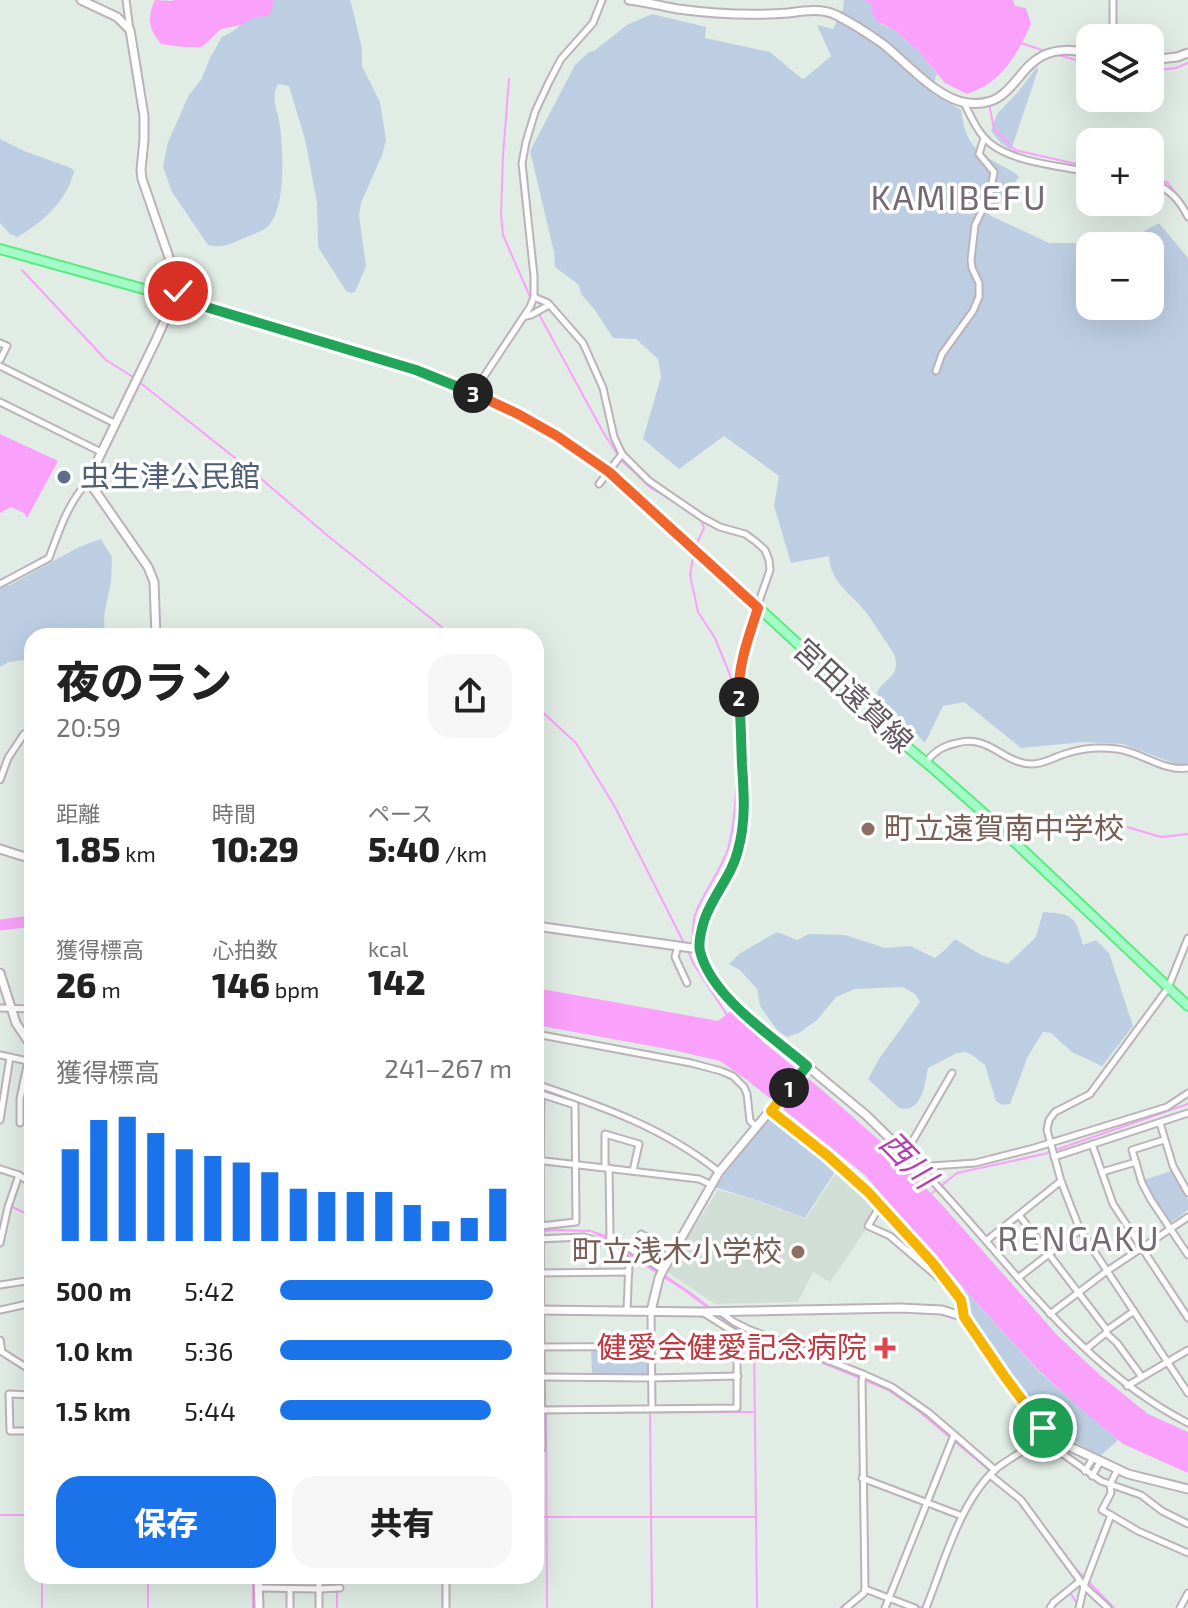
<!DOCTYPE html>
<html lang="ja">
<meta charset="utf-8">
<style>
body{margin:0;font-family:"Exo 2","Noto Sans JP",sans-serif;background:#f6f6f6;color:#222;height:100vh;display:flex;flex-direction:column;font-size:30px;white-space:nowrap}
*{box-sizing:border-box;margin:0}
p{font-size:26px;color:#767676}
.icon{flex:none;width:44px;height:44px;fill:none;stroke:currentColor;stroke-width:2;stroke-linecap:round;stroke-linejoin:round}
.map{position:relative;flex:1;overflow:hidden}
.panel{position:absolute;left:24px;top:628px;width:520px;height:956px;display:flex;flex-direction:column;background:#fff;border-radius:24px;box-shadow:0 8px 32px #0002}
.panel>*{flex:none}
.controls{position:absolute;left:1076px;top:24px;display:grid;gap:16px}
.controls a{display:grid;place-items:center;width:88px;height:88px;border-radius:16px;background:#fff;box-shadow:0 8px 32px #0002;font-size:40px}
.pin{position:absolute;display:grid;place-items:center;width:68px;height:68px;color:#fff;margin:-34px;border:4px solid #fff;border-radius:50%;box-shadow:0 2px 8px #0007}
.km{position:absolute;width:40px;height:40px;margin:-20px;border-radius:50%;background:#222;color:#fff;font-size:22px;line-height:40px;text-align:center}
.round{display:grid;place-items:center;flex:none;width:84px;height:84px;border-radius:24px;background:#f6f6f6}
.summary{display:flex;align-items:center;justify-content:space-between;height:136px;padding:0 32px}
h1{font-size:44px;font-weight:800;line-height:60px}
.metrics{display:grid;grid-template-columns:repeat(3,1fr);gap:12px;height:136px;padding:8px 32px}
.metrics div{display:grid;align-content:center}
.metrics b{font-size:34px;font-weight:800}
.metrics small{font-size:22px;font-weight:400}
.metrics p{font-size:22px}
.chart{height:224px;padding:16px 32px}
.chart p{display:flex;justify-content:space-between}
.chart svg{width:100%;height:144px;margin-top:8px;stroke:#1a73e8;stroke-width:6}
.action{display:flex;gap:16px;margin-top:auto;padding:16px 32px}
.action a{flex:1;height:92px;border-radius:24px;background:#1a73e8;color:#fff;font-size:32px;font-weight:800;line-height:92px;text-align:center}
.action a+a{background:#f6f6f6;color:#222}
ul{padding:0 32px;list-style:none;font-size:26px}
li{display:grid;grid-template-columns:128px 96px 1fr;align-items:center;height:60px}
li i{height:20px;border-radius:10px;background:#1a73e8}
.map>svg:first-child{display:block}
.education{fill:#d1ded6}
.green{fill:#bdcee3}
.water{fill:#faa1fb}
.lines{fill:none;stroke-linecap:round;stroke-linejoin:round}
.stream{stroke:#faa1fb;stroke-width:2}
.river{stroke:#faa1fb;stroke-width:11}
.street-casing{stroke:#bbb3b9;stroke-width:9}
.secondary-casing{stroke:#bbb2b9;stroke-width:11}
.primary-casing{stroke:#5aeb81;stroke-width:12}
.street{stroke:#fff;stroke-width:5}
.secondary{stroke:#fff;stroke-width:7}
.primary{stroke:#a5fbc7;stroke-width:8}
.split-1-casing{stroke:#fff;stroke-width:16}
.split-2-casing{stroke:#fff;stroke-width:16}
.split-3-casing{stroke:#fff;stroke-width:16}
.split-4-casing{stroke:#fff;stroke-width:16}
.split-1{stroke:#f5b400;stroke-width:10}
.split-2{stroke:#22a559;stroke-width:10}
.split-3{stroke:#f0652b;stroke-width:10}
.split-4{stroke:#22a559;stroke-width:10}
.service-dot{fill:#5c6f8a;stroke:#fff;stroke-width:3}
.education-dot{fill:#8d6e63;stroke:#fff;stroke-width:3}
.health-dot{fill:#e0444e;stroke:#fff;stroke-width:3}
.labels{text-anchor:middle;stroke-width:7;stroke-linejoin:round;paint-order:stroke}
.service-label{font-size:30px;fill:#4e5e75;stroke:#fff;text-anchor:start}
.street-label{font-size:30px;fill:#615960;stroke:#fff}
.education-label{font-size:30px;fill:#785e54;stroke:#fff;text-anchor:start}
.health-label{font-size:30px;fill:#be3a42;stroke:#fff;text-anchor:end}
.water-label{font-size:32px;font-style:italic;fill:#b442ad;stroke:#fff}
.quarter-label{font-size:34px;letter-spacing:2px;fill:#736a72;stroke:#fff}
</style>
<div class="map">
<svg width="1188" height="1608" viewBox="0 0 1188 1608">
<rect width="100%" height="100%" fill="#e0ece4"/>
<polygon class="education" points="836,1173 874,1204 874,1208 863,1225 867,1228 830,1282 813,1272 798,1302 715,1304 666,1271 718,1190 749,1198 806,1219"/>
<g class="green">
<path d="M264,0h86l2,6 10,43v17l18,36 6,38 -4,15 -21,48 -2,13 7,50 -11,26 -4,1 -5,-2 -28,-44 -1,-44 -12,-64 -16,-53 -11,-2c-8,14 0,27 2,42 3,24 6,78 -10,98 -4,6 -14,9 -21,12 -14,6 -26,13 -41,9l-36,-53 -9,-25 5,-25 21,-47 12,-15 9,-22 12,-21 10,-5 16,-14z"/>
<path d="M844,0h20l8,5 9,19 14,6 25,23 17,21 -7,18 31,18c4,28 10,39 36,53 8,5 16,7 22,14l-30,38 60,28h25l16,5v58h60v-60h-24l1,-5 32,-18 29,35v505l-7,3 -58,-22 -40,-2 -62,6 -57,-46 -21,4 -18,37 -48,-49c3,-13 19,-15 19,-30 0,-9 -5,-15 -10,-22 -7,-10 -13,-21 -21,-31 -15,-18 -35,-29 -36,-55l-38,7 -17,-57 5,-30 -55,-40 -45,33 -36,-30 18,-62 -3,-18 -22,-20 -23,-1 -18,-28 -14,-16 -2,-9 -24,-18 -1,-15 -24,-101 45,-86 14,-13 5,-1 33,-26 25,-11 54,13 -1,11 65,14 32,27 3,-1 26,-22 -14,-31 16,4 10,-20z"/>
<polygon points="1037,67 1038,70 1011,150 1001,143 991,131 997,114 1018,92"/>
<path d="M0,139l24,12 47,17 3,3c-6,28 -31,52 -57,66l-7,-3 -10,-11z"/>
<polygon points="101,539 112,557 111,581 104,616 105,636 32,636 32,659 9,662 0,667 0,586 10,585 79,547"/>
<path d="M1043,912c31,2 32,4 40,33l13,-5 13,13 24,73 -31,40 -30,-14 -21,-19 -8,-1 -15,24 -18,48 -8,1 -6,-4 -11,-36 -13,-10 -6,-3 -9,1 -29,15c-3,16 -6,46 -29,40l-31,-29 11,-20 41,-57 -5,-8 -12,-7 -48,2 -19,8 -19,23 -18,13 -12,4 -10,-7 -17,-24 -3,-17 -17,-19 -11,-6 10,-10 38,-22 20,8 12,-6 36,1 40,13 25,-2 25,12 11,-9 9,-10 26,16 27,9 28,-27z"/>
<polygon points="771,1117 805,1142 837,1169 805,1218 759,1201 715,1187 744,1148"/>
<polygon points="1171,1171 1188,1200 1188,1210 1169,1224 1144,1180"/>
<polygon points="960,1288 964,1289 1038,1371 1118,1440 1100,1456 1055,1431 1039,1412 982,1336 970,1316"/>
<polygon points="649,1348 649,1374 592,1375 591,1349"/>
</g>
<g class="water">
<path d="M155,0l16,1 4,-1h98c0,6 -1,11 -5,16l-13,1 -14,8 -20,4 -19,18h-18l-23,-3c-13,-16 -14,-26 -6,-44z"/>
<path d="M864,0h149l2,6 11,2 5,16c-15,32 -28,58 -64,70l-22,-11 -25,-30 -25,-23 -19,-9 -5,-11 1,-5z"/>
<polygon points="0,434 58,461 27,518 24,513 11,507 0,513"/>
<polygon points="536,988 718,1021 731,1011 749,1025 762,1041 822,1090 887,1147 943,1206 1057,1335 1101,1376 1148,1414 1188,1432 1188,1473 1123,1444 1087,1414 1038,1370 974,1300 865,1175 747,1080 720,1061 673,1050 536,1025"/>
<polygon points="587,1229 606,1235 695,1295 727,1320 889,1387 915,1405 992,1471 991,1473 917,1411 888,1391 731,1326 684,1291"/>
</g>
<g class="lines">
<g class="stream">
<polyline points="1021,43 1045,51"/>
<polyline points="1055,54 1090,64"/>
<polyline points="1150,71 1176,68 1188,63"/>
<polyline points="509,79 503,156 501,214 503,235 531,299"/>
<polyline points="989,103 994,129 1015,150 1090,167"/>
<polyline points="1150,177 1168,183 1188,210"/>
<polyline points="22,270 106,360 133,377"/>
<polyline points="534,305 603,432 621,460 651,488 668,497"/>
<polyline points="138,381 259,477 328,536 453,636"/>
<polyline points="696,545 704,528 700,518"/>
<polyline points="694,551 690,575 698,612 715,638 732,680 736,707"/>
<polyline points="536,706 576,743 615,807 684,943"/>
<polyline points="1072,827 1127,827 1161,837 1188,834"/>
<path d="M691,945c3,-9 1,-20 4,-30 8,-23 25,-42 33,-66 11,-38 8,-96 9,-136"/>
<polyline points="687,948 693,963 727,1015"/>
<polyline points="931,1194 957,1173 1044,1154 1188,1104"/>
<polyline points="12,1207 32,1216"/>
<polyline points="536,1232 555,1230 590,1231"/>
<polyline points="754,1337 757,1608"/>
<polyline points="5,1350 32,1367"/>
<polyline points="545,1413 753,1412"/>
<polyline points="650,1414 652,1608"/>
<polyline points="546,1415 547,1608"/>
<polyline points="993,1473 1022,1497 1038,1519"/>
<polyline points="961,1513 979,1483 987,1475"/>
<polyline points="0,1515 32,1515"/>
<polyline points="536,1517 755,1517"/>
<polyline points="1047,1531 1073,1566 1114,1608"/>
<polyline points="42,1576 42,1608"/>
<polyline points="148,1576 148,1608"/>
<polyline points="253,1576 253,1608"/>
<polyline points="337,1576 337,1608"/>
<polyline points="442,1576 443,1608"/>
<polyline points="866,1586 922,1608"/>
<polyline points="1071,1594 1078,1605"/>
<polyline points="840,1608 860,1593 862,1588 859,1377"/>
<polyline points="923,1608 932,1585"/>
<polyline points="1053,1608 1057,1603 1078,1586"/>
</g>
<polyline class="river" points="0,925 32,921"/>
<defs>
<g id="street">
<polyline points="126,0 130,30"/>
<polyline points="1113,38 1113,0"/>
<path d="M964,103c6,11 11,24 19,33 20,26 77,30 107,36"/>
<path d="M1150,182c19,6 29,17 38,35"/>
<path d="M534,297l14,6 35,40 20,45 11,49 8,17 27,27 54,37 17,9 25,7 10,7 10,9 4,10 1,10c-13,38 -29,78 -31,118 -3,51 16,116 -1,165 -12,33 -40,59 -39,96"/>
<polyline points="526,316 531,315 549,305"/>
<polyline points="0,343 7,346 0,360"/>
<polyline points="0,366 114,423"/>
<polyline points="936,371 942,354 973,311 979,297 979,283 972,268 971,260 975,225 990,194 994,172 979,154 984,138"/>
<polyline points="473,393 530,307 534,297 534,276 522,163 526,142 535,112 549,82 561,59 593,23 602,0"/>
<polyline points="0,402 101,452"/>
<polyline points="599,484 622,454"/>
<path d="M0,584l49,-26c10,-27 20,-59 42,-79"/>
<path d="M926,762c9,-11 17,-16 31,-19 33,-9 46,21 75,21 13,0 24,-8 36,-11 15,-5 34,-6 49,-4 25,3 46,23 71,19"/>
<polyline points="0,780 8,758 24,734 32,733"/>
<polyline points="1188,938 1168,988 1090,1094 1055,1112 1049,1120 1047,1130 1061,1181 1080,1230 1188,1393"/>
<polyline points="678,946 675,957 687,983"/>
<polyline points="0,1008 32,1009"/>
<polyline points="536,1034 691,1063 721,1071 733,1076 744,1087 747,1094 750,1121 757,1127"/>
<polyline points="0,1055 32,1062"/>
<path d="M536,1084c65,22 129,44 183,88"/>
<path d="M1188,1093l-21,14 -133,41 -59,15 -44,3 -7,6c84,87 154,195 264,251"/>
<polyline points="0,1120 10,1057"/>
<polyline points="20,1123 20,1099 28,1061"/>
<polyline points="1160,1123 1173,1166 1188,1193"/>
<polyline points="1164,1140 1132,1150 1142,1183 1151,1200 1188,1255"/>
<polyline points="1092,1144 1113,1204 1188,1318"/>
<polyline points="905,1154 952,1073"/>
<polyline points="1054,1157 1188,1113"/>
<polyline points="536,1160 699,1179 712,1185"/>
<polyline points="605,1167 605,1134 639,1144 633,1171"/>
<polyline points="609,1168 610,1236"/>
<polyline points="0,1169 19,1175 32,1184"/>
<polyline points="1102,1172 1136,1162"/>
<polyline points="880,1206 868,1226 890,1236 939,1278 948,1283"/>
<polyline points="1019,1215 1107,1330"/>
<path d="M536,1226h4l36,-4 -1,-117 -34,-11c-2,118 0,236 1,354l-6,2"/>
<polyline points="641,1234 673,1252"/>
<polyline points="536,1239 584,1237 609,1245 610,1236 663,1270"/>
<polyline points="986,1241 1061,1181"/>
<polyline points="0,1243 8,1207 19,1175"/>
<polyline points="609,1245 629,1262 627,1310"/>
<polyline points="536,1273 629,1272"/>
<polyline points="1018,1278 1080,1230"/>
<polyline points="0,1285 32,1280"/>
<polyline points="0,1310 32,1303"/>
<polyline points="651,1311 652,1408"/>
<polyline points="722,1313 734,1322 748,1329 863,1374 892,1387 929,1413 995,1470"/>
<polyline points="1050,1314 1107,1271 1188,1217"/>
<polyline points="1106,1333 1117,1343 1142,1377"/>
<polyline points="0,1340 2,1352 32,1371"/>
<polyline points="536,1347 737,1346"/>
<polyline points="1086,1349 1106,1333 1107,1330 1134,1311"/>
<polyline points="541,1377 651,1378 738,1376"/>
<polyline points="1127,1386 1188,1350"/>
<polyline points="32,1395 9,1394 10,1431 32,1431"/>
<polyline points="541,1410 737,1408 737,1334 702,1312"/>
<polyline points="1085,1471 1093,1458"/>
<polyline points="990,1475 1021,1500 1084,1586 1108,1608"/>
<polyline points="1092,1476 1100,1462"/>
<polyline points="862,1478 962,1516"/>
<polyline points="1111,1515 1138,1531 1188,1553"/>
<polyline points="319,1576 319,1589 340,1588"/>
<polyline points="446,1576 446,1608"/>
<polyline points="259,1588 319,1589 319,1608"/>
<polyline points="290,1589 290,1608"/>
<polyline points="865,1589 915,1608"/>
<polyline points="846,1608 864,1593 865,1589 862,1381 863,1374"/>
<polyline points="885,1608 954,1435"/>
<path d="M926,1608c18,-45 34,-108 71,-140 17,-13 35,-22 54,-33l2,12 48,34 40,14 21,16 26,13"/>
<polyline points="1050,1608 1053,1603 1080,1581"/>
<polyline points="1079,1608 1084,1586 1111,1515 1102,1510 1111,1493 1110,1484 1118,1469"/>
<polyline points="1180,1608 1188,1593"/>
</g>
<g id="secondary">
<polyline points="81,0 117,17 130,30 144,116 144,140 141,170 142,179 172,266 178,291 156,340 93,470 91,479 94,489 148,567 154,582 156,636"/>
<path d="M629,0c17,2 32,6 49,9 37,5 73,7 110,4 15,-2 34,-5 48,2 16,8 33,19 47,29 23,18 55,56 85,59 43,5 46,-32 74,-47 16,-8 31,-6 48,-3"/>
<polyline points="1150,60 1177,57 1188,53"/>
<polyline points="0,849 22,856 32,857"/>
<polyline points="536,926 699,949 718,987 731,1003 866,1115 924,1172"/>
<polyline points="0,973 16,1023 32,1047"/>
<polyline points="771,1111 795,1128 868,1192 905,1231 952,1286 961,1300 964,1317 1005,1377 1043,1428 1062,1443 1128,1474 1188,1489"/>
<polyline points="536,1310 702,1312 900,1308 942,1310 964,1317"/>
<polyline points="651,1311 659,1278 663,1270 719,1172 807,1066"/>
<polyline points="258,1576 259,1608"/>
</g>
<polyline id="primary" points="0,249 176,298 416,370 473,393 518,414 557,436 609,472 685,540 824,668 881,725 935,770 988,817 1188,1006"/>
</defs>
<use href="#street" class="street-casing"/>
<use href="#secondary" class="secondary-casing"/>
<use href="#primary" class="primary-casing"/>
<use href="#street" class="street"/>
<use href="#secondary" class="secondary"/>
<use href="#primary" class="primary"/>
</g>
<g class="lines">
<defs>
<polyline id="split-1" points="789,1088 771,1111 828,1156 868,1192 932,1262 961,1300 964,1317 1005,1377 1043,1428"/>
<path id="split-2" d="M739,697c2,23 2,45 3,68 2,28 4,57 -4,85 -6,26 -26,46 -34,71 -3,10 -6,21 -4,30 11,46 73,86 107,115l-18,22"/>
<path id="split-3" d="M473,393l45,21 39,22 52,36 149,136c-9,28 -21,59 -19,89"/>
<polyline id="split-4" points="178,291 176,298 416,370 473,393"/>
</defs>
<use href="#split-1" class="split-1-casing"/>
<use href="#split-2" class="split-2-casing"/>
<use href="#split-3" class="split-3-casing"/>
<use href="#split-4" class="split-4-casing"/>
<use href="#split-1" class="split-1"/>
<use href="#split-2" class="split-2"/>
<use href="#split-3" class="split-3"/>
<use href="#split-4" class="split-4"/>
</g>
<circle class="service-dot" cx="64" cy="477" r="8"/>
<g class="education-dot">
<circle cx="868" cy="829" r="8"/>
<circle cx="798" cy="1252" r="8"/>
</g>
<path class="health-dot" d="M881 1336h8v8h8v8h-8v8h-8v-8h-8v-8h8z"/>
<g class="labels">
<g class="service-label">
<text x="80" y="487">虫生津公民館</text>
</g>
<g class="street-label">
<text transform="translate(853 696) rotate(43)" y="10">宮田遠賀線</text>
</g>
<g class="education-label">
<text x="884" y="839">町立遠賀南中学校</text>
<text x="782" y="1262" text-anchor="end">町立浅木小学校</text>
</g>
<g class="health-label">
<text x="867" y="1358">健愛会健愛記念病院</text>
</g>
<g class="water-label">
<text transform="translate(908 1160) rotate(46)" y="11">西川</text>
</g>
<g class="quarter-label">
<text x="959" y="210">KAMIBEFU</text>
<text x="1079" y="1251">RENGAKU</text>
</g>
</g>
</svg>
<div class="controls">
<a><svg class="icon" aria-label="layers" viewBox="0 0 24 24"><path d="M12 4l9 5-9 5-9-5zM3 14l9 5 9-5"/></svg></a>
<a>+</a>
<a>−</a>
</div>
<div class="pin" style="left:1043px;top:1428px;background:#1e9e55"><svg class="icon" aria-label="arrive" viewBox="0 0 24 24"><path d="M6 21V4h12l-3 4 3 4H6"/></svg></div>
<div class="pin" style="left:178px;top:291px;background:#d93025"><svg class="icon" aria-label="check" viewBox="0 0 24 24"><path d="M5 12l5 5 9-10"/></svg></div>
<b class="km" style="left:789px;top:1088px">1</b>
<b class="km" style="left:739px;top:697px">2</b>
<b class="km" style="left:473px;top:393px">3</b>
<section class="panel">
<div class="summary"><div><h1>夜のラン</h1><p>20:59</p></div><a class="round"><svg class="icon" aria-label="share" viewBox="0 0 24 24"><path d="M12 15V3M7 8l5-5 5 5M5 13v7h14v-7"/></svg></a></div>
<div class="metrics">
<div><p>距離</p><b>1.85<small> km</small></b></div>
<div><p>時間</p><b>10:29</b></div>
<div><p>ペース</p><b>5:40<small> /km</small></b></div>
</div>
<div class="metrics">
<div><p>獲得標高</p><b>26<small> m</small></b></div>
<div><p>心拍数</p><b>146<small> bpm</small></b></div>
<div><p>kcal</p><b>142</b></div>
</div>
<div class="chart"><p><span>獲得標高</span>241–267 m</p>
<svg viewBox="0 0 160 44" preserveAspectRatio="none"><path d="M5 44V16M15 44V7M25 44V6M35 44V11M45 44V16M55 44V18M65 44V20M75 44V23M85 44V28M95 44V29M105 44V29M115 44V29M125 44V33M135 44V38M145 44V37M155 44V28"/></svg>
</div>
<ul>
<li><b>500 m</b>5:42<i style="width:92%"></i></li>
<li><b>1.0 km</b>5:36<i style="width:100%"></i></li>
<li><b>1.5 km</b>5:44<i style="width:91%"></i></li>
</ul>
<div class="action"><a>保存</a><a>共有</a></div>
</section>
</div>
